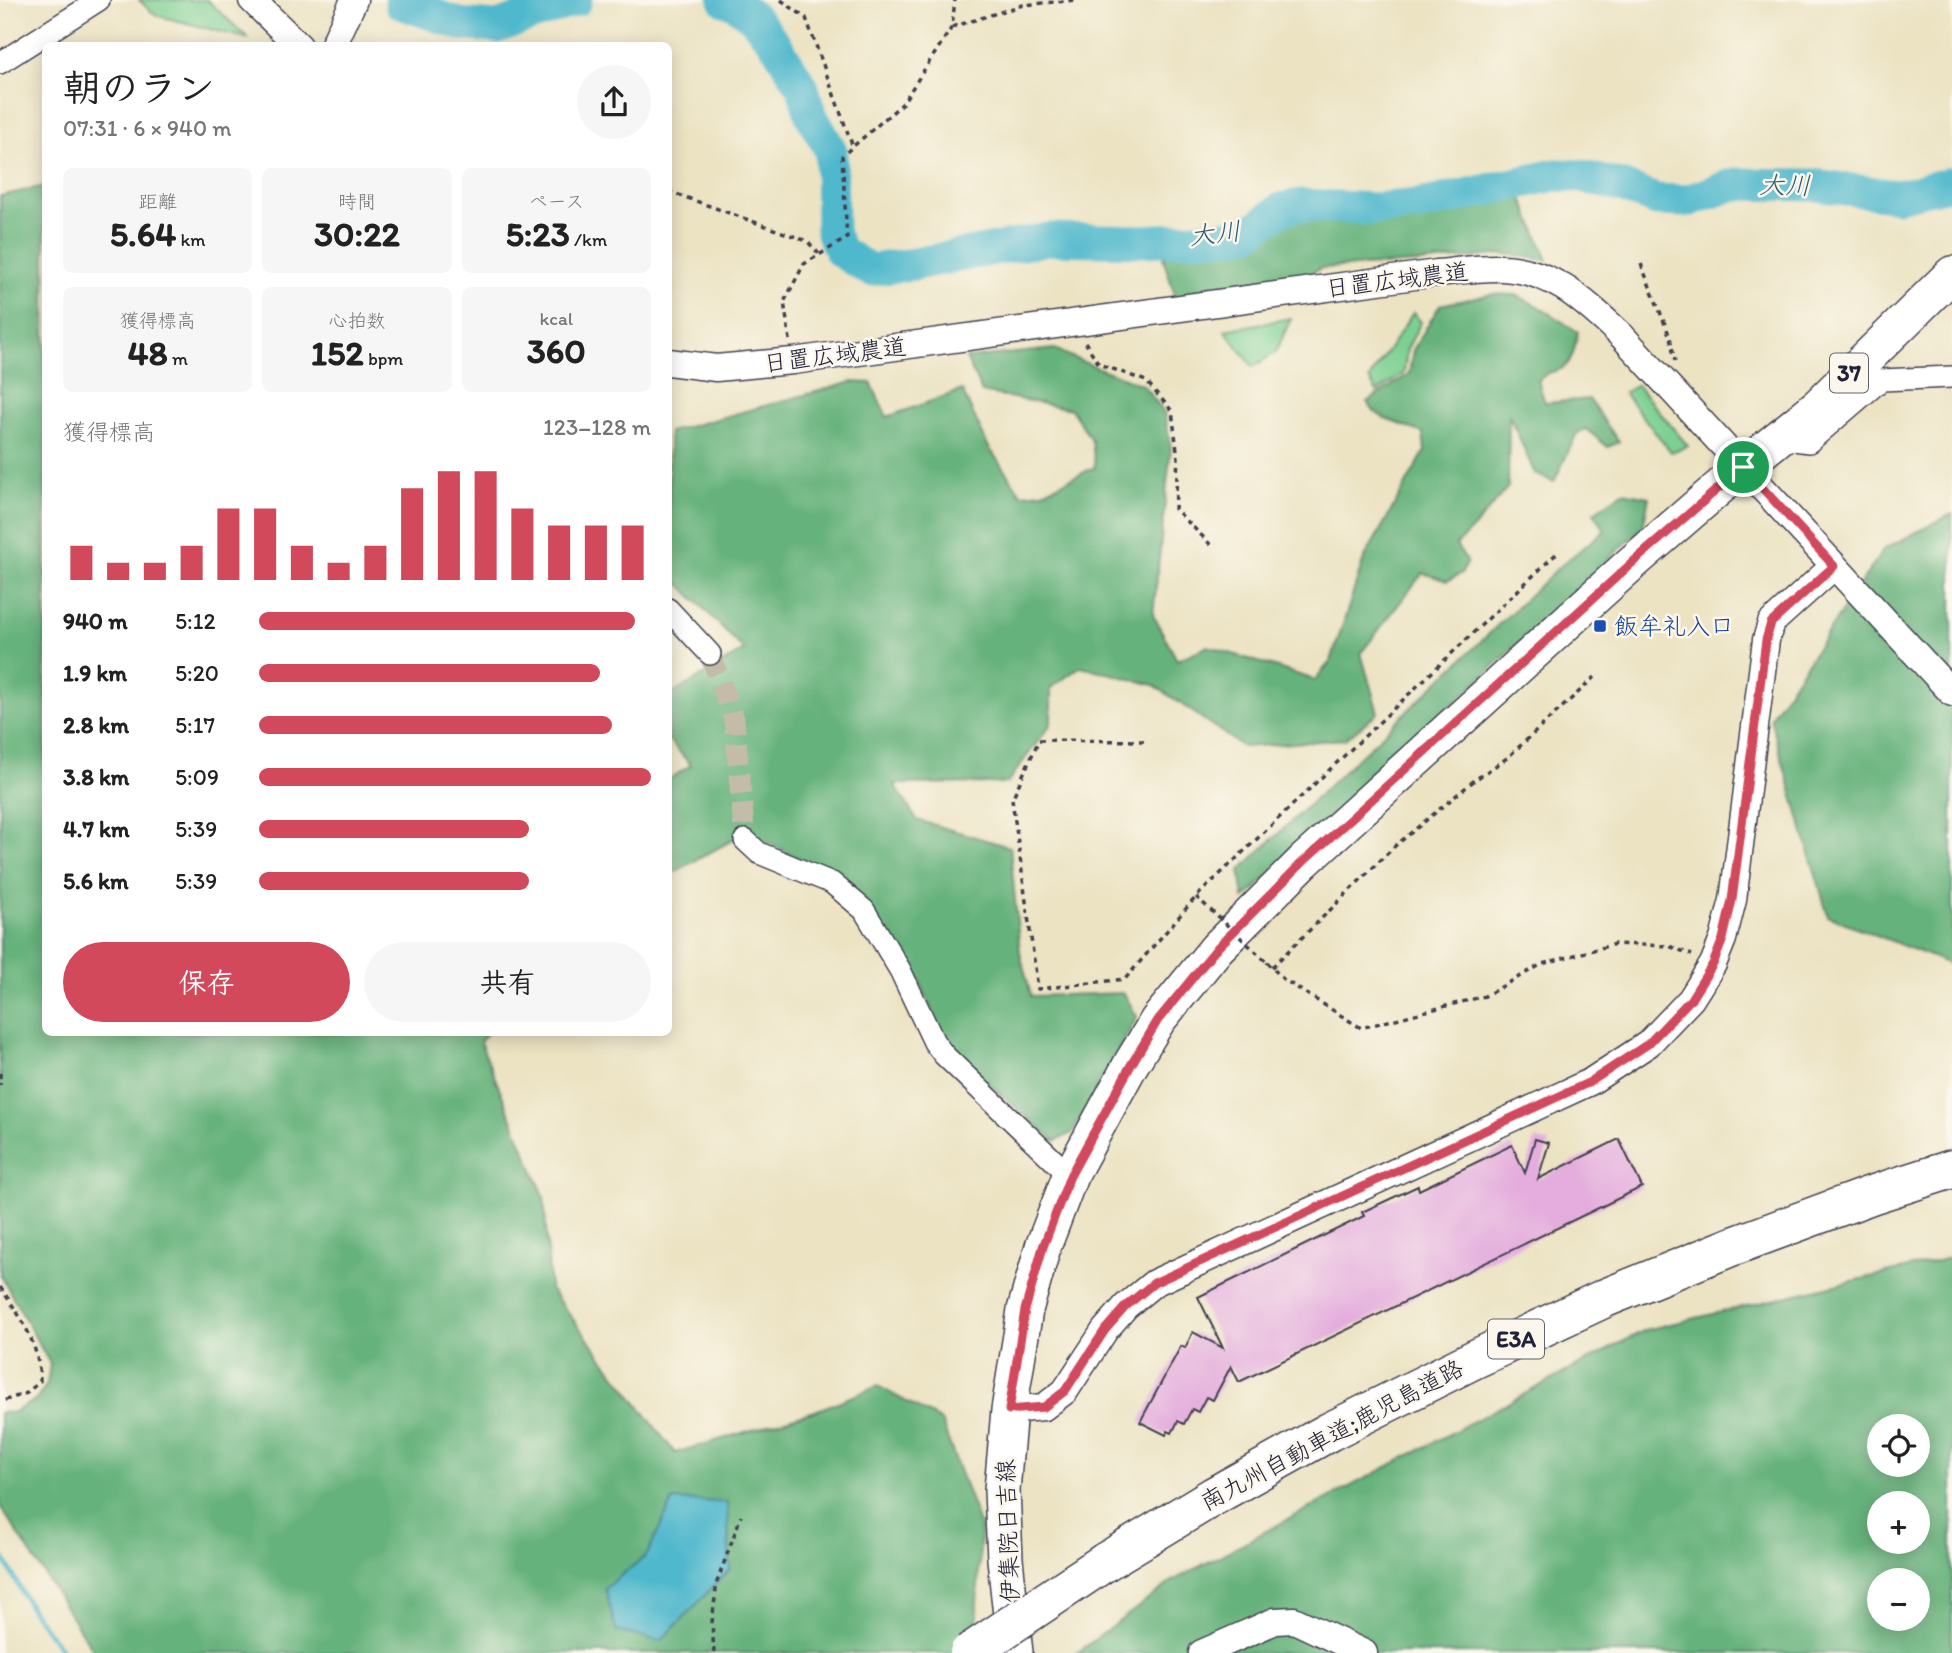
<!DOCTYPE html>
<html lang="ja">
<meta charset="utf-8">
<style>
body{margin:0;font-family:Itim,"Klee One",sans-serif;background:#f6f6f6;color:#222;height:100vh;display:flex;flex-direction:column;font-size:26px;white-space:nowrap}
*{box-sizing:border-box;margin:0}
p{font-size:23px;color:#767676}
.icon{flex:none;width:38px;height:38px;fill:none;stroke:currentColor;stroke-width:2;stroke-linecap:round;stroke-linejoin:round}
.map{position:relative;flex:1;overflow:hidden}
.details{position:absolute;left:42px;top:42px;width:630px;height:994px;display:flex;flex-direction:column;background:#fff;border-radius:10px;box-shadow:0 4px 18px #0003}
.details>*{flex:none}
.buttons{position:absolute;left:1867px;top:1414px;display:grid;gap:14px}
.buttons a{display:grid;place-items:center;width:63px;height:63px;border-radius:50%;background:#fff;box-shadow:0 4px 18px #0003;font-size:35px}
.pin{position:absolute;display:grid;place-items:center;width:60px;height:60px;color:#fff;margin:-30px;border:4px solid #fff;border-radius:50%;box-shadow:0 2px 7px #0007}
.round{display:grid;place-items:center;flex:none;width:74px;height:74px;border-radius:37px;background:#f6f6f6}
.summary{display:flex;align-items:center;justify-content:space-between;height:119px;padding:0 21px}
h1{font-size:38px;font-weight:700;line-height:52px}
.figures{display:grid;grid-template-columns:repeat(3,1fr);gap:10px;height:119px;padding:7px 21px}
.figures div{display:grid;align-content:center;border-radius:10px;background:#f6f6f6;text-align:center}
.figures b{font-size:35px;font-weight:700}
.figures small{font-size:19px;font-weight:400}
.figures p{font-size:19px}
.chart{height:196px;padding:14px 21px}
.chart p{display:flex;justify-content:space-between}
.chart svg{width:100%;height:126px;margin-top:7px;stroke:#d1495b;stroke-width:6}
.action{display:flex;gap:14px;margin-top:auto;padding:14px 21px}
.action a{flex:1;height:80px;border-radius:42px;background:#d1495b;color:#fff;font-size:28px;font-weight:700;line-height:80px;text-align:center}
.action a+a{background:#f6f6f6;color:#222}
ul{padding:0 21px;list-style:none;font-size:23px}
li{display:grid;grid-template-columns:112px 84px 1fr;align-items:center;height:52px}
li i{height:18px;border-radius:9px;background:#d1495b}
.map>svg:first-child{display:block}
.green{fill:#7dd092;stroke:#507966;stroke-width:2}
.forest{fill:#66b27c;stroke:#446a5c;stroke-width:2;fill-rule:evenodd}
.water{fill:#4fb8cc;stroke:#386d84;stroke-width:2}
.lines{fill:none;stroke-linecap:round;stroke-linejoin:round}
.stream{stroke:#4fb8cc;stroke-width:5}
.river{stroke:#4fb8cc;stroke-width:33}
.building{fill:#e4addd}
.minor-tunnel{stroke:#c4bca8;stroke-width:21;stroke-dasharray:21 10;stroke-linecap:butt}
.minor-casing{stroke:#403f4f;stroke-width:24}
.tertiary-casing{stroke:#403f4f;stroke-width:29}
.primary-casing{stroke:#403f4f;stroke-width:38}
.motorway-casing{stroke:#403f4f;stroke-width:41}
.path{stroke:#403f4f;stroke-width:3.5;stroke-dasharray:5 5;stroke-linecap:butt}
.minor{stroke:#fff;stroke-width:21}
.tertiary{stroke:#fff;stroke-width:26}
.primary{stroke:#fff;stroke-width:35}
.motorway{stroke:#fff;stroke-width:38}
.motorway-bridge-casing{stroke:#403f4f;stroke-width:41;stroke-linecap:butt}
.path-bridge{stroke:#403f4f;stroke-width:3.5;stroke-dasharray:5 5;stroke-linecap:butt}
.motorway-bridge{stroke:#fff;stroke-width:38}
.route-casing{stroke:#fff;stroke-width:14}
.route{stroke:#d1495b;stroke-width:9}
.transit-dot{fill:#1a4fb4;stroke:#fbf7ec;stroke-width:2.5}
.labels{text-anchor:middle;stroke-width:5;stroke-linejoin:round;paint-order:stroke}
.shield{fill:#fbf7ec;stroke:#636270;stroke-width:2}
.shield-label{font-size:23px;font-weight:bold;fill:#22223b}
.street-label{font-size:24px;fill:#22223b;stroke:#fbf7ec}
.transit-label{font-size:24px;fill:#164399;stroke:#fbf7ec;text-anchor:start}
.water-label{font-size:26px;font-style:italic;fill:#345e75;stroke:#fbf7ec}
</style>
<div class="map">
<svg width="1952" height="1653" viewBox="0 0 1952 1653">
<rect width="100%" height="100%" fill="#fbf7ec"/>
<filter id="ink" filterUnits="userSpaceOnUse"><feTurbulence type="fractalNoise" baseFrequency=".0143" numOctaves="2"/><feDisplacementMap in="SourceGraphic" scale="14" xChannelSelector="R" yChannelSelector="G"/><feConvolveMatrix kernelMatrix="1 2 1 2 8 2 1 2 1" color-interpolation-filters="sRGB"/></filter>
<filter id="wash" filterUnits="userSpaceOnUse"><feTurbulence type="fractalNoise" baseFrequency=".00686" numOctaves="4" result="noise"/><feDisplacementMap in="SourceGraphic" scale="28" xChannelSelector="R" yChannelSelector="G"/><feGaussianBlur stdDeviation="1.57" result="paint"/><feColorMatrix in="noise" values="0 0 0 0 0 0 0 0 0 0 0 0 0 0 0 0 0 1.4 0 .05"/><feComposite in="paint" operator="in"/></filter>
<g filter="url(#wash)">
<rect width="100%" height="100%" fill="#ece3c3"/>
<g class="green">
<polygon points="139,0 207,0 249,39 155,15"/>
<polygon points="1413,313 1421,322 1407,349 1404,373 1377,392 1369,379"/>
<polygon points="1291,318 1276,352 1253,367 1225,330"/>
<polygon points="1637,385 1688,446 1671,452 1624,393"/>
</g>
<g class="forest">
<polygon points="45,186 46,1032 487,1033 480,1042 544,1196 550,1289 675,1453 815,1411 878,1386 941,1421 981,1529 977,1606 979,1653 99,1653 93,1650 0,1506 0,1412 12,1413 36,1400 47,1384 50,1364 0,1274 0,196"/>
<polygon points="1521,196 1548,260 1504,254 1419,263 1321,268 1257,299 1178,305 1163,258 1172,251 1260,239 1307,212 1430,214"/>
<path d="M1492,294l24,1 22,11 40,26c-3,12 -4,29 -15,36 -12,7 -13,0 -25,13l7,22 44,-4 30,43 -11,5 -22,-18 -9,4 -23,49 -19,-8 -26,-59 -1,72 -33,39 -19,19 11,17 -5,11 -15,8 -24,-8 -62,80 17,60 -33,26 -102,8 -89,-62 -73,-19 -30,22v36l-44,59 -113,1 23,36 93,27 10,106 11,43 93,-3 13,24 -65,116 -17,8 -110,-95 -27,-70 -69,-92 -102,-52 -78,43 -1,-95 23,-15 -22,-25v-44l75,-46 -75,-77v-141l183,-50 19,1 16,34 75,-27 26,56 33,48 22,-2 52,-25 -3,-26 -21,-32 -89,-17 -16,-34 89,-9 23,11 65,25 21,27 7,35 -18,168 24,45 31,-14 107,34 16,-19 33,-102 61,-108 -2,-18 -39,-15 -10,-7 -7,-9 42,-28 4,-24 27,-45z"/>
<polygon points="1623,492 1649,497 1643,527 1244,899 1240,870 1559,567 1605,530 1594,512"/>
<polygon points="1952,514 1952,965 1828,916 1770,718 1884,549"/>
<path d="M1952,1256v397h-875l97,-73 471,-250 297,-70zM1880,1426h38v39h-38zM1880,1503h38v39h-38zM1880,1580h38v39h-38z"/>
</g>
<polygon class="water" points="673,1500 727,1502 730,1569 661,1641 616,1631 605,1588 647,1555"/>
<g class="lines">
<polyline class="stream" points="0,1551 32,1611 64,1653"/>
<g class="river">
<polyline points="725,0 734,3 753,17 776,45 802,86 811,115 831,151 832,233 841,252 870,270 914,264 1049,239 1144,241 1229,236 1247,234 1281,209 1301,205 1374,209 1420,205 1555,175 1580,176 1624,187 1656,200 1687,201 1735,184 1815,185 1898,196 1952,183"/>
<polyline points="401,3 459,24 497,27 576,0"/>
</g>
</g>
<g id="blocks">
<polygon class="building" points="1535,1139 1549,1143 1538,1179 1619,1139 1642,1187 1239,1382 1231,1366 1213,1400 1206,1397 1198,1412 1192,1409 1184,1424 1178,1421 1172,1433 1168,1431 1166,1435 1140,1422 1181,1346 1185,1348 1193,1332 1223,1348 1198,1297 1364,1216 1362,1212 1418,1186 1419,1190 1512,1145 1525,1173"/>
</g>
</g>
<g filter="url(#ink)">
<use href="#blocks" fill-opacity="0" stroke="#403f4f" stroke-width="2"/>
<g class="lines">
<polyline class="minor-tunnel" points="710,654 734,719 745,840"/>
<defs>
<g id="minor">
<polyline points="0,63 99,0"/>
<polyline points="1780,438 1809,442 1881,380 1952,377"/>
<polyline points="668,609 710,654"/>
<polyline points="745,840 759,853 832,883 864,910 900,970 934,1042 944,1055 1070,1176"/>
</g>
<g id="tertiary">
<polyline points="252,0 299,46"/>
<polyline points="333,46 354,0"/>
<path d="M668,362l48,6 77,-7 644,-88c21,-2 43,-6 65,-5 52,2 84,35 120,68l330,357"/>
<polyline points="1009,1410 1044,1407 1065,1391 1105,1330 1126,1306 1154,1283 1590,1082 1648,1044 1691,999 1713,964 1723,939 1733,900 1766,640 1771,623 1834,566"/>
<polyline points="1202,1653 1275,1621 1294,1620 1364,1653"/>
</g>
<polyline id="primary" points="1015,1653 1005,1559 1002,1490 1009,1410 1025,1310 1043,1247 1070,1176 1131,1064 1158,1020 1217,948 1303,862 1632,563 1743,467 1819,405 1952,274"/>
<polyline id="motorway" points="1105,1562 1214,1496 1329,1432 1475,1359 1605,1298 1731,1247 1871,1195 1952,1169"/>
</defs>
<use href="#minor" class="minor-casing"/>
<use href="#tertiary" class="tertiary-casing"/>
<use href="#primary" class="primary-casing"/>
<use href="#motorway" class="motorway-casing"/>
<g class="path">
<polyline points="781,0 806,18 853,147"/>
<polyline points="952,27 1023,5 1076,0"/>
<polyline points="668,191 807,241 820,255"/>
<polyline points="1641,264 1670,337 1675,361"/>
<polyline points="790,340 784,302 804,264 847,238 842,156 902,104 952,27 955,0"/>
<polyline points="1085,342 1099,364 1146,381 1172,411 1178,458 1175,509 1212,546"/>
<polyline points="1144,741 1039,740 1012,799 1038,989 1125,979 1196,897 1557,553"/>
<polyline points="1196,897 1203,903"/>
<polyline points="1267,962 1283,979 1361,1028 1485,996 1542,964 1615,944 1669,946 1692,955"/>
<polyline points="1272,967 1395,846 1476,779 1507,758 1595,677"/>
<polyline points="0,1073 0,1085"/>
<path d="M0,1287c21,30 39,56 40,94l-13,12 -27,9"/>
<polyline points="714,1653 712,1622 717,1582 741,1516"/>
</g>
<use href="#minor" class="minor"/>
<use href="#tertiary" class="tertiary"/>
<use href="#primary" class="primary"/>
<use href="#motorway" class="motorway"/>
<defs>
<polyline id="motorway-bridge" points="969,1653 1105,1562"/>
</defs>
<use href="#motorway-bridge" class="motorway-bridge-casing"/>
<polyline class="path-bridge" points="1203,903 1267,962"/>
<use href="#motorway-bridge" class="motorway-bridge"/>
</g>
</g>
<g class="lines" filter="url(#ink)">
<defs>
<polygon id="route" points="1743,467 1834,566 1771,623 1766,640 1732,900 1723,939 1713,964 1691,999 1648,1044 1590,1082 1154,1283 1126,1306 1105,1330 1065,1391 1044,1407 1009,1410 1025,1310 1043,1247 1070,1176 1131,1065 1158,1020 1217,948 1303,862 1632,563"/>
</defs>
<use href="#route" class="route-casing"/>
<use href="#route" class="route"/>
</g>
<rect class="transit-dot" x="1593" y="619" width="14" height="14" rx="3.5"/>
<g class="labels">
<g class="shield">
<rect x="1830" y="353.5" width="38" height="39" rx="5"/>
<rect x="1488" y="1319.5" width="56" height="39" rx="5"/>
</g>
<g class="shield-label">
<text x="1849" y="381">37</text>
<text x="1516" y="1347">E3A</text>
</g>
<g class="street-label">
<text transform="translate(1397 280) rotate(-7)" y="8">日置広域農道</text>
<text transform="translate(835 355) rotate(-7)" y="8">日置広域農道</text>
<text transform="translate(1332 1435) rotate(-28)" y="8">南九州自動車道;鹿児島道路</text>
<text transform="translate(1008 1531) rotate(-92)" y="8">伊集院日吉線</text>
</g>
<g class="transit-label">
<text x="1614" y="634">飯牟礼入口</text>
</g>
<g class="water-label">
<text transform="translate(1785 185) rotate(1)" y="9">大川</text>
<text transform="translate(1215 233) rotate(-6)" y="9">大川</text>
</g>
</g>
</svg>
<div class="buttons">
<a><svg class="icon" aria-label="locate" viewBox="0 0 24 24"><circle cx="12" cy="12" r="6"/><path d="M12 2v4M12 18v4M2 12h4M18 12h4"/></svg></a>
<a>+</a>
<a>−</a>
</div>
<div class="pin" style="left:1743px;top:467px;background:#1e9e55"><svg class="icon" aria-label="arrive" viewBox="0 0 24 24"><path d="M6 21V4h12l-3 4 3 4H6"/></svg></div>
<section class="details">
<div class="summary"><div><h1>朝のラン</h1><p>07:31 · 6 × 940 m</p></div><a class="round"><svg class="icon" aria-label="share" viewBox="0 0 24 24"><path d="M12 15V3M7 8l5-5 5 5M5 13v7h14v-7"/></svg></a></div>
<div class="figures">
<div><p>距離</p><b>5.64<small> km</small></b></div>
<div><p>時間</p><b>30:22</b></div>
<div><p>ペース</p><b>5:23<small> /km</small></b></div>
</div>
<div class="figures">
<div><p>獲得標高</p><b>48<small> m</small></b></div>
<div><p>心拍数</p><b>152<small> bpm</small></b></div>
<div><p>kcal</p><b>360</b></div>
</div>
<div class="chart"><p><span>獲得標高</span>123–128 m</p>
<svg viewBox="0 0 160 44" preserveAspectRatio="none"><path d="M5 44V32M15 44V38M25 44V38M35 44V32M45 44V19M55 44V19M65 44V32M75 44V38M85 44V32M95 44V12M105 44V6M115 44V6M125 44V19M135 44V25M145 44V25M155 44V25"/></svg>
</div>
<ul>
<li><b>940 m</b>5:12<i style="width:96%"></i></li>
<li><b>1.9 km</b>5:20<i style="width:87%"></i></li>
<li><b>2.8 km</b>5:17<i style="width:90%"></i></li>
<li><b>3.8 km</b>5:09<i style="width:100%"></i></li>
<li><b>4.7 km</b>5:39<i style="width:69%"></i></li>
<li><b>5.6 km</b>5:39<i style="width:69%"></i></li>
</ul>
<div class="action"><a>保存</a><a>共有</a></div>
</section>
</div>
